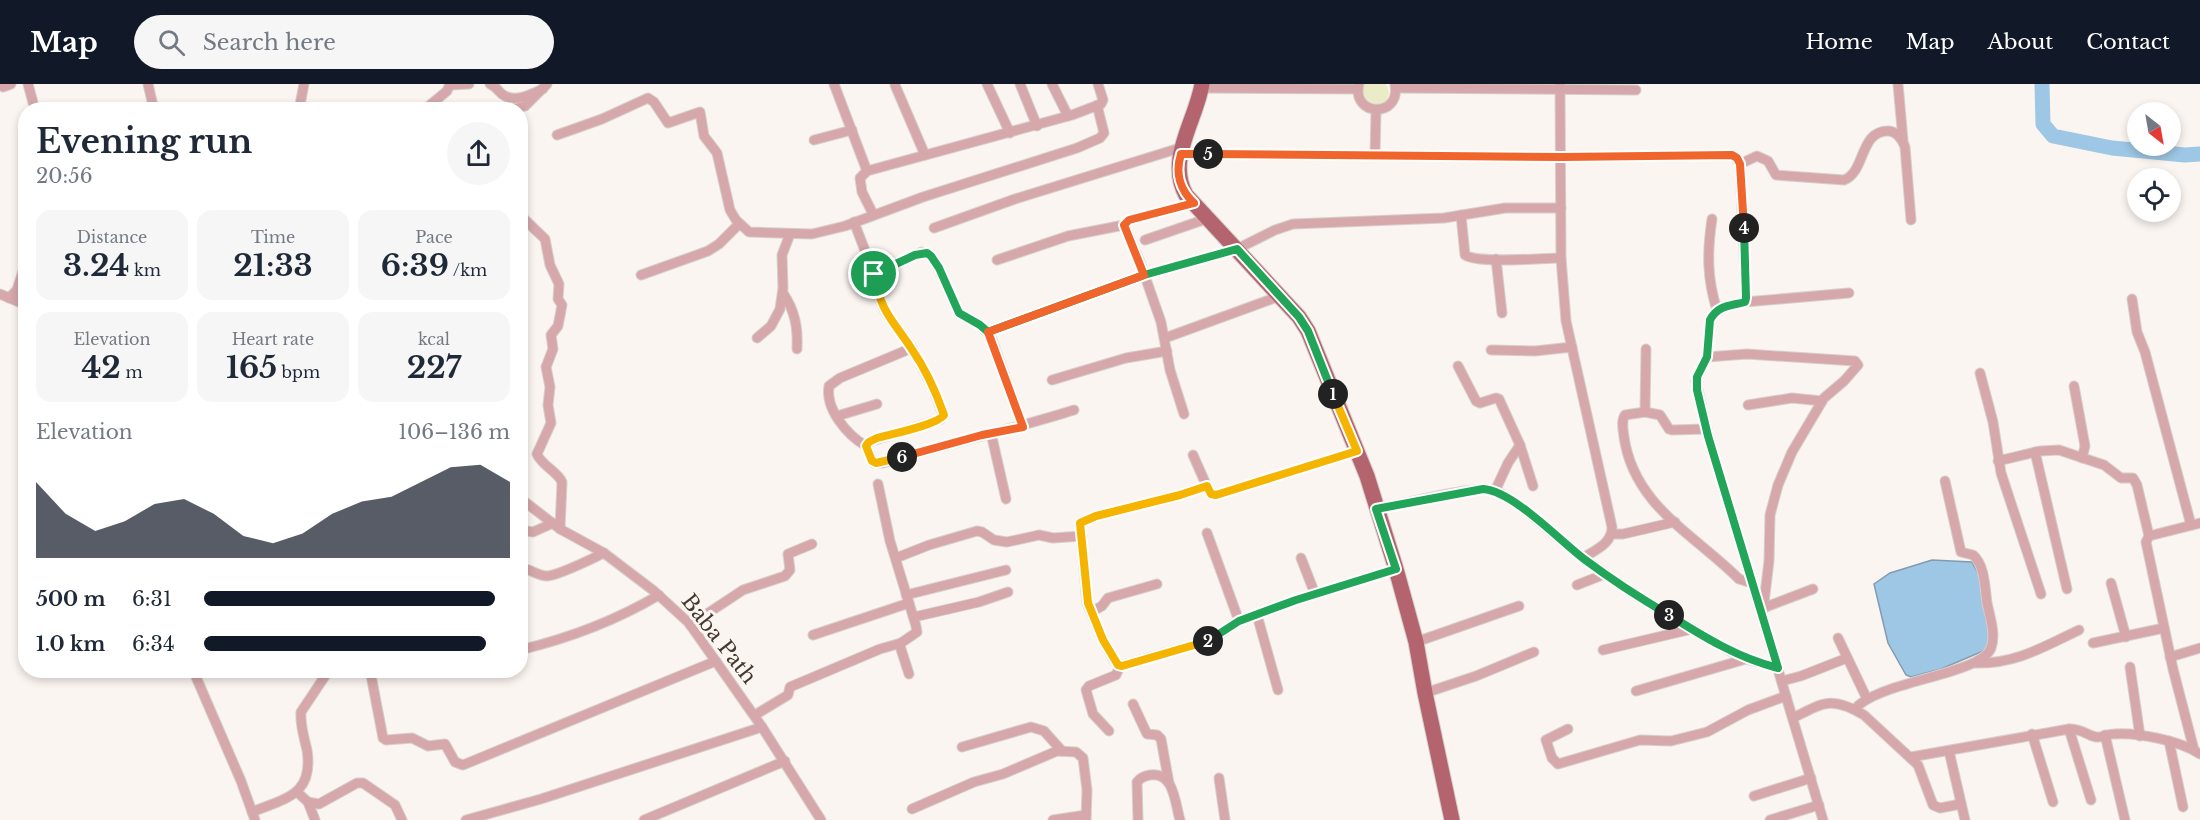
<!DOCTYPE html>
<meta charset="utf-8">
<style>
body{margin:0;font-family:"Libre Baskerville",serif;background:#f6f6f7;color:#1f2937;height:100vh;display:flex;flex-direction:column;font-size:22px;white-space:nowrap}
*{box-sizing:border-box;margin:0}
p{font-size:20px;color:#747a83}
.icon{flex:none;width:33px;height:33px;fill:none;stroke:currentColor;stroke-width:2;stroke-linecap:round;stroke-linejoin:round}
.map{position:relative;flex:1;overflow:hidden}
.details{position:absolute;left:18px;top:18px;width:510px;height:576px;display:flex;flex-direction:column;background:#fff;border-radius:24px;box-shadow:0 3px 9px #0003}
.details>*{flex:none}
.needle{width:39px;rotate:149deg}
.controls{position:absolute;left:2127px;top:18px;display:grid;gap:12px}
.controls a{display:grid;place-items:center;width:54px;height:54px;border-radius:50%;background:#fff;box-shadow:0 3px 9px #0003;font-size:30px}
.pin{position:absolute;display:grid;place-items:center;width:51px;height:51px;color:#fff;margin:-26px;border:3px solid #fff;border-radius:50%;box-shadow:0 2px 6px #0007}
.km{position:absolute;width:30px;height:30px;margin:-15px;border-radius:50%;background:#222;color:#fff;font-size:16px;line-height:30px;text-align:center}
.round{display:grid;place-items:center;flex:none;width:63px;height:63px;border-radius:32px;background:#f6f6f7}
.headline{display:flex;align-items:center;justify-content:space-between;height:102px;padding:0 18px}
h1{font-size:33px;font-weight:700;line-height:45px}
.metrics{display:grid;grid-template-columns:repeat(3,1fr);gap:9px;height:102px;padding:6px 18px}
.metrics div{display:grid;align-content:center;border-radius:15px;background:#f6f6f7;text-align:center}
.metrics b{font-size:30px;font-weight:700}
.metrics small{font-size:16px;font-weight:400}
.metrics p{font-size:16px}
.chart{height:168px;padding:12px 18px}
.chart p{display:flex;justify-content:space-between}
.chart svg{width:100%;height:108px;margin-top:6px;fill:#111827;opacity:.7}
ul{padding:0 18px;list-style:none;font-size:20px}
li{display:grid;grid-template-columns:96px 72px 1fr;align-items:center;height:45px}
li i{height:15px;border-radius:8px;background:#111827}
header{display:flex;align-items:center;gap:36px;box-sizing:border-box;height:84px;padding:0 30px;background:#111827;color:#fff}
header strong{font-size:28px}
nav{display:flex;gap:33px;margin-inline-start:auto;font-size:21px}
.search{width:420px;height:54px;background:#f6f6f7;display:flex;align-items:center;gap:15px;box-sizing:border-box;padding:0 21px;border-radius:33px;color:#747a83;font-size:22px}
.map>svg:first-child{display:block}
.green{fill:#e9ecc7}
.water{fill:#9dc7e4;stroke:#829cae;stroke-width:1.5}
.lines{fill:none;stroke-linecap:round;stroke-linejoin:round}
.river{stroke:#9dc7e4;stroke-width:15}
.street-casing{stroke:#d6cfca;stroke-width:11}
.primary-casing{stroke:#d6cfca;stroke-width:17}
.street{stroke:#d6a8ac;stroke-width:9}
.primary{stroke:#b3646e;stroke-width:15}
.split-1-casing{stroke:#fff;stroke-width:12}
.split-2-casing{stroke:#fff;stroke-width:12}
.split-3-casing{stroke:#fff;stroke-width:12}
.split-4-casing{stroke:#fff;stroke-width:12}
.split-5-casing{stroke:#fff;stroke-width:12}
.split-6-casing{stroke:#fff;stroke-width:12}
.split-7-casing{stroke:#fff;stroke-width:12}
.split-1{stroke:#22a559;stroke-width:8}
.split-2{stroke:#f5b400;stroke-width:8}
.split-3{stroke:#22a559;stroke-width:8}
.split-4{stroke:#22a559;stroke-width:8}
.split-5{stroke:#f0652b;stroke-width:8}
.split-6{stroke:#f0652b;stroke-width:8}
.split-7{stroke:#f5b400;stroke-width:8}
.labels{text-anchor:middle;stroke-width:6;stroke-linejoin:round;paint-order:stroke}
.street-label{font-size:21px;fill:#443930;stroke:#fbf5f1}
</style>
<header>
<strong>Map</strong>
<div class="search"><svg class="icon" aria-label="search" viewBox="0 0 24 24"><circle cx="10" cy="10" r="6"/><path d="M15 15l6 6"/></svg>Search here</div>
<nav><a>Home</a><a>Map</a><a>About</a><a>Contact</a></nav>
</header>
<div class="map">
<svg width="2200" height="736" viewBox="0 0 2200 736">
<rect width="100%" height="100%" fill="#fbf5f1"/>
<path class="green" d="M1364,0h22c6,10 2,16 -6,23l-17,-5 -1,-14z"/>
<polygon class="water" points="1932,476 1972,478 1980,493 1985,531 1990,551 1988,565 1941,585 1911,593 1906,591 1888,559 1874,500 1890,489"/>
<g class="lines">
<polyline class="river" points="2042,0 2043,40 2053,52 2112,64 2185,71 2200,70"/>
<defs>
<g id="street">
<polyline points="28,0 35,26"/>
<polyline points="148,0 154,26"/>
<path d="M490,0c8,3 8,9 15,12 12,6 27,-2 38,-7"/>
<polyline points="834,0 867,87"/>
<polyline points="987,0 1010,49"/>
<polyline points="1020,0 1037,42"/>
<polyline points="1052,0 1068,32"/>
<path d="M1359,0c-8,33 42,34 36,1"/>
<path d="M1560,0l1,174 5,63 46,206c0,17 -17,23 -29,31"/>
<polyline points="1898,0 1903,56"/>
<polyline points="451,1 469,0"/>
<polyline points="895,1 925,71"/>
<polyline points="3,3 11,0"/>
<polyline points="1202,4 1358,5"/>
<polyline points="1396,4 1636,6"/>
<polyline points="299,26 304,0"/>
<polyline points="424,26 447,7 450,0"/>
<polyline points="510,26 525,22 547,0"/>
<polyline points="557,51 602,35 648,14 654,18 668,39 700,28 704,52 717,69 730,126 736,136 749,148 812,150 845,142 923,113 1077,64 1100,54 1104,49 1097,21"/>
<polyline points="814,56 852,46"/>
<path d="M1181,70l381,3 171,-2 7,9 6,134 -1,4c-15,4 -27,3 -35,18l-3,37 -11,24 12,55 115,384"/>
<polyline points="1375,71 1376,26"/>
<path d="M1740,80l17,-8 11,5 8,14 68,5c22,-8 15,-50 45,-49 9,1 13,8 16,16l6,73"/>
<polyline points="873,130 862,108 860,94 867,87 1072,31 1101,20 1103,16 1098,0"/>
<path d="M520,131l25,24 5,26 9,19 -1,15 4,6 -4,21 -7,9 2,14 -7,18 4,20 -2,18 3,18 -14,31c5,12 20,17 25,28l-2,47"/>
<path d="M1461,131l4,40c14,9 76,3 96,3"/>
<path d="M1712,135c-5,33 -5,60 5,91"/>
<path d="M854,138l20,52 4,21 7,16 28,39 20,38 10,27 -2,4 -72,23 -3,4 8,17h9c63,-19 128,-33 191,-53"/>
<polyline points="934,144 1015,115 1183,63"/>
<polyline points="1145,156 1209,134"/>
<polyline points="1496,175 1502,229"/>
<polyline points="997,176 1068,152 1124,141"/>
<polyline points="874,190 922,168 931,172 935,177 959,229 980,241 991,253 1023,343"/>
<polyline points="641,191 708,167 719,160 739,140"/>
<path d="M783,209c12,18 15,34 14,56"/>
<polyline points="0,210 26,221"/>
<polyline points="9,214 17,206 26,178"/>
<polyline points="2132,215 2137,248 2145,268 2191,441"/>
<polyline points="1745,218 1849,209"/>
<polyline points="988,248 1144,191 1237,165 1275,146 1293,140 1444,134 1505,124 1561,124"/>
<polyline points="757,254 771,242 780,225 783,204 782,171 790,150"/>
<polyline points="1165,254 1280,212"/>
<polyline points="1491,266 1535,267 1572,263"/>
<polyline points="1707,273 1747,270 1855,277 1858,281 1844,297 1824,314 1792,368 1778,401 1770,431 1769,477 1763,527"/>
<polyline points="1458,282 1476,317 1480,319 1496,314 1499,315 1520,361 1533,402"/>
<polyline points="1980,289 1993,338 2001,389 2041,510"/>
<polyline points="1052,296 1126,274 1167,267"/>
<polyline points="2074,302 2085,362 2082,374"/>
<polyline points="1748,321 1792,314 1822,317"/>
<polyline points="1645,328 1646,265"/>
<polyline points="1184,330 1170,286 1161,238 1140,178 1124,141 1129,136 1194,119"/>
<polyline points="837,332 877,320"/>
<path d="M1707,345l-35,1 -3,-1 -9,-14 -15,-3 -20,3c-4,6 -2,14 -1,22 10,69 70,97 115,142l13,4"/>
<polyline points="991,349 1006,415"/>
<path d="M866,362c-19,-11 -41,-37 -37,-60l11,-8 72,-30"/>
<polyline points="2035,368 2067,505"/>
<polyline points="1193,371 1208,405 1211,410 1216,411 1357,367"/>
<polyline points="1998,377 2040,367 2059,366 2104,381 2121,394 2133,394 2137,401 2149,452"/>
<polyline points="878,400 890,457 916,542 917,548 901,559 900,562 909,590"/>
<polyline points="1207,402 1180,411 1096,432 1080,439 1087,519 1103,556 1114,576 1120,582 1213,555 1239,537 1296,516 1396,485"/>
<polyline points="1495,407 1508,379 1520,361"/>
<polyline points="520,414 560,445 604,469 654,507 689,539 762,643 821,736"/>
<path d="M1376,425c22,-4 100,-24 117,-19 25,9 67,51 91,69 46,34 96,63 146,92l16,8 32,9"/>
<polyline points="520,446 533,448 553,439"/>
<polyline points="1207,449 1239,537"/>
<polyline points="1612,450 1623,450 1675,438"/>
<polyline points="896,474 929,461 977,447 982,448 994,456 1007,458 1039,451 1053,454 1082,452"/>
<polyline points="1301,474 1315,510"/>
<path d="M520,484c10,0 17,8 27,8 13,-1 44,-17 57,-23"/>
<polyline points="2111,499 2126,553"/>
<polyline points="1577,501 1605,490"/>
<polyline points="906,511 1006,486"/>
<polyline points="1763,524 1813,505"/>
<polyline points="1091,528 1102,522 1108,514 1157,500"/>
<polyline points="1257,531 1278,606"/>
<polyline points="914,533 979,518 1008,508"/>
<polyline points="690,541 743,506 785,492 790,486 788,470 812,460"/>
<polyline points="813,551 909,519"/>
<polyline points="1838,554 1867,615"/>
<polyline points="1416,558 1519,522"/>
<polyline points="2093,559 2164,544"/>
<path d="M520,566c50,-12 95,-29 139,-55"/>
<polyline points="1603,566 1692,545"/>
<polyline points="2170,573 2200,564"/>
<path d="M1975,579c41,1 68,-16 104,-33"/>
<polyline points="2130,583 2140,652"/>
<polyline points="193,586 241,697 255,736"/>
<polyline points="370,586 383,654 386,656 412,654 428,662 445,660 455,678 463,681 716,577"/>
<polyline points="1782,597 1801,592 1847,574"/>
<polyline points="1636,607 1746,575"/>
<polyline points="1425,609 1476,592 1534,568"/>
<polyline points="1133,620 1147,650 1157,651 1161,655 1169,699"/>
<path d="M1855,625c22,-28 126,-34 136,-61 5,-13 -1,-31 -4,-45 -2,-14 -2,-38 -14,-48l-12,-3 -16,-71"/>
<polyline points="755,631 788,611 790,603 880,565 901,559"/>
<path d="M1793,634c31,-16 39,-22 71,-3l54,50 15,40 7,3 21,-4"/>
<polyline points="1568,645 1546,656 1552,674 1558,680 1640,656 1671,657 1707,648 1748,626 1786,612"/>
<polyline points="2069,645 2091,716"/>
<polyline points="1109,647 1093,630 1086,606 1089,602 1116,591 1120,582"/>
<polyline points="2032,650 2053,718"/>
<polyline points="2105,651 2125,736"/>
<polyline points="2169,657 2183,723"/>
<polyline points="962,663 1031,643 1044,647 1062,667"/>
<polyline points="2194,666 2173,585 2146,458 2149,452 2200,439"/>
<polyline points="1949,667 1965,736"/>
<path d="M1911,673l158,-28c15,0 16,6 27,8 5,1 12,-3 18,-3 23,-2 67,7 86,20"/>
<polyline points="1219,694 1225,736"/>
<polyline points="297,708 308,718 319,720 357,699 363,699 395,721 402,736"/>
<polyline points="1754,712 1811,694"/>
<polyline points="308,718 315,736"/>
<polyline points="912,725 974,698 1003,690 1057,667 1076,668 1083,674 1087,706 1086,736"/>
<path d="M252,728c34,-14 62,-17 55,-62 -3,-13 -7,-25 -6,-38l28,-42"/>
<polyline points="466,736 541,715 762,643"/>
<polyline points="644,736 785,677"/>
<polyline points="1053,736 1086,731"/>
<path d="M1138,736l-1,-38c3,-4 7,-6 13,-7 24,-4 25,28 30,45"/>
<polyline points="1770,736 1819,721"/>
</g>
<path id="primary" d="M1202,0c-6,37 -36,75 -16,111l113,122 9,14 59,145 29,93 20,73 9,51 27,127"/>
</defs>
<use href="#street" class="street-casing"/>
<use href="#primary" class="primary-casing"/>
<use href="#street" class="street"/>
<use href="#primary" class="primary"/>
</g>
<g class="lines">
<defs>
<polyline id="split-1" points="874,190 915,171 927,169 931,172 939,184 959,229 980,241 988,248 1144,191 1237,165 1299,233 1308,247 1333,310"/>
<polyline id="split-2" points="1208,557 1122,582 1118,581 1103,556 1088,519 1080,439 1096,432 1180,411 1207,402 1211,410 1216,411 1357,367 1333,310"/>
<path id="split-3" d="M1208,557l31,-20 57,-21 100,-31 -20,-60 107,-20c30,2 76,51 101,70 28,21 56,39 85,56"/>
<path id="split-4" d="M1669,531c35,22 69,43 109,53l-70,-232 -11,-46v-13l10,-20 3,-37c8,-15 20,-14 35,-18l1,-4 -2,-70"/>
<polyline id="split-5" points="1208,70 1562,73 1732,71 1737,74 1740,80 1744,144"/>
<path id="split-6" d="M902,373l80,-22 41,-8 -35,-95 156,-57 -20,-50 5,-5 65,-17c-14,-13 -19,-30 -13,-49h27"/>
<path id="split-7" d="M874,190c7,38 17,44 37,74 14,20 25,44 33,67 -7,10 -53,19 -67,23l-8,4 -3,4 6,15 4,2 26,-6"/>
</defs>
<use href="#split-1" class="split-1-casing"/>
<use href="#split-2" class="split-2-casing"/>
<use href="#split-3" class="split-3-casing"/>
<use href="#split-4" class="split-4-casing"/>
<use href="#split-5" class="split-5-casing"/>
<use href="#split-6" class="split-6-casing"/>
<use href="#split-7" class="split-7-casing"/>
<use href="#split-1" class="split-1"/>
<use href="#split-2" class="split-2"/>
<use href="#split-3" class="split-3"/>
<use href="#split-4" class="split-4"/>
<use href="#split-5" class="split-5"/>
<use href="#split-6" class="split-6"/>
<use href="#split-7" class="split-7"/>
</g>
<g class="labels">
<g class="street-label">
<text transform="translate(719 555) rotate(52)" y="7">Baba Path</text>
</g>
</g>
</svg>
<div class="controls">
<a><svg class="needle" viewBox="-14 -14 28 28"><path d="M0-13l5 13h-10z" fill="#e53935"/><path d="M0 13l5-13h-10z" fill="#747a83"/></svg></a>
<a><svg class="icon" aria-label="locate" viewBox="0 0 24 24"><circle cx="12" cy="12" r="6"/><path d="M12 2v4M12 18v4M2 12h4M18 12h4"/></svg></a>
</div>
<div class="pin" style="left:874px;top:190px;background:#1e9e55"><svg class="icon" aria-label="arrive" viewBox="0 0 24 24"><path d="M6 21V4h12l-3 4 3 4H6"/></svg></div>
<b class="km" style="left:1333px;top:310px">1</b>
<b class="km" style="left:1208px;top:557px">2</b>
<b class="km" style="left:1669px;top:531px">3</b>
<b class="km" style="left:1744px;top:144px">4</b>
<b class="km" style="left:1208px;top:70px">5</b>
<b class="km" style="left:902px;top:373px">6</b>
<section class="details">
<div class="headline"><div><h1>Evening run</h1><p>20:56</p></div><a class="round"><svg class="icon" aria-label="share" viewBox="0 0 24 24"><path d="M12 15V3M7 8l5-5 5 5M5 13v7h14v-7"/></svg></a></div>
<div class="metrics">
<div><p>Distance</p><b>3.24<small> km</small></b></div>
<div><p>Time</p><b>21:33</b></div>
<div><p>Pace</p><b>6:39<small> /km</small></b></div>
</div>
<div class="metrics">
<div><p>Elevation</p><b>42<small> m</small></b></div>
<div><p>Heart rate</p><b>165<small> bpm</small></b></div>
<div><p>kcal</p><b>227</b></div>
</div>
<div class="chart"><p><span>Elevation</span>106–136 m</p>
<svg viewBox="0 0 160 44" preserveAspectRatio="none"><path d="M0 44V13L10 26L20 33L30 29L40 22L50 20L60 26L70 35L80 38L90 34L100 26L110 21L120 19L130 13L140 7L150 6L160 13V44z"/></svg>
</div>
<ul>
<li><b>500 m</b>6:31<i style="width:95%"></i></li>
<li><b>1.0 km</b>6:34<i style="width:92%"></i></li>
</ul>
</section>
</div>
